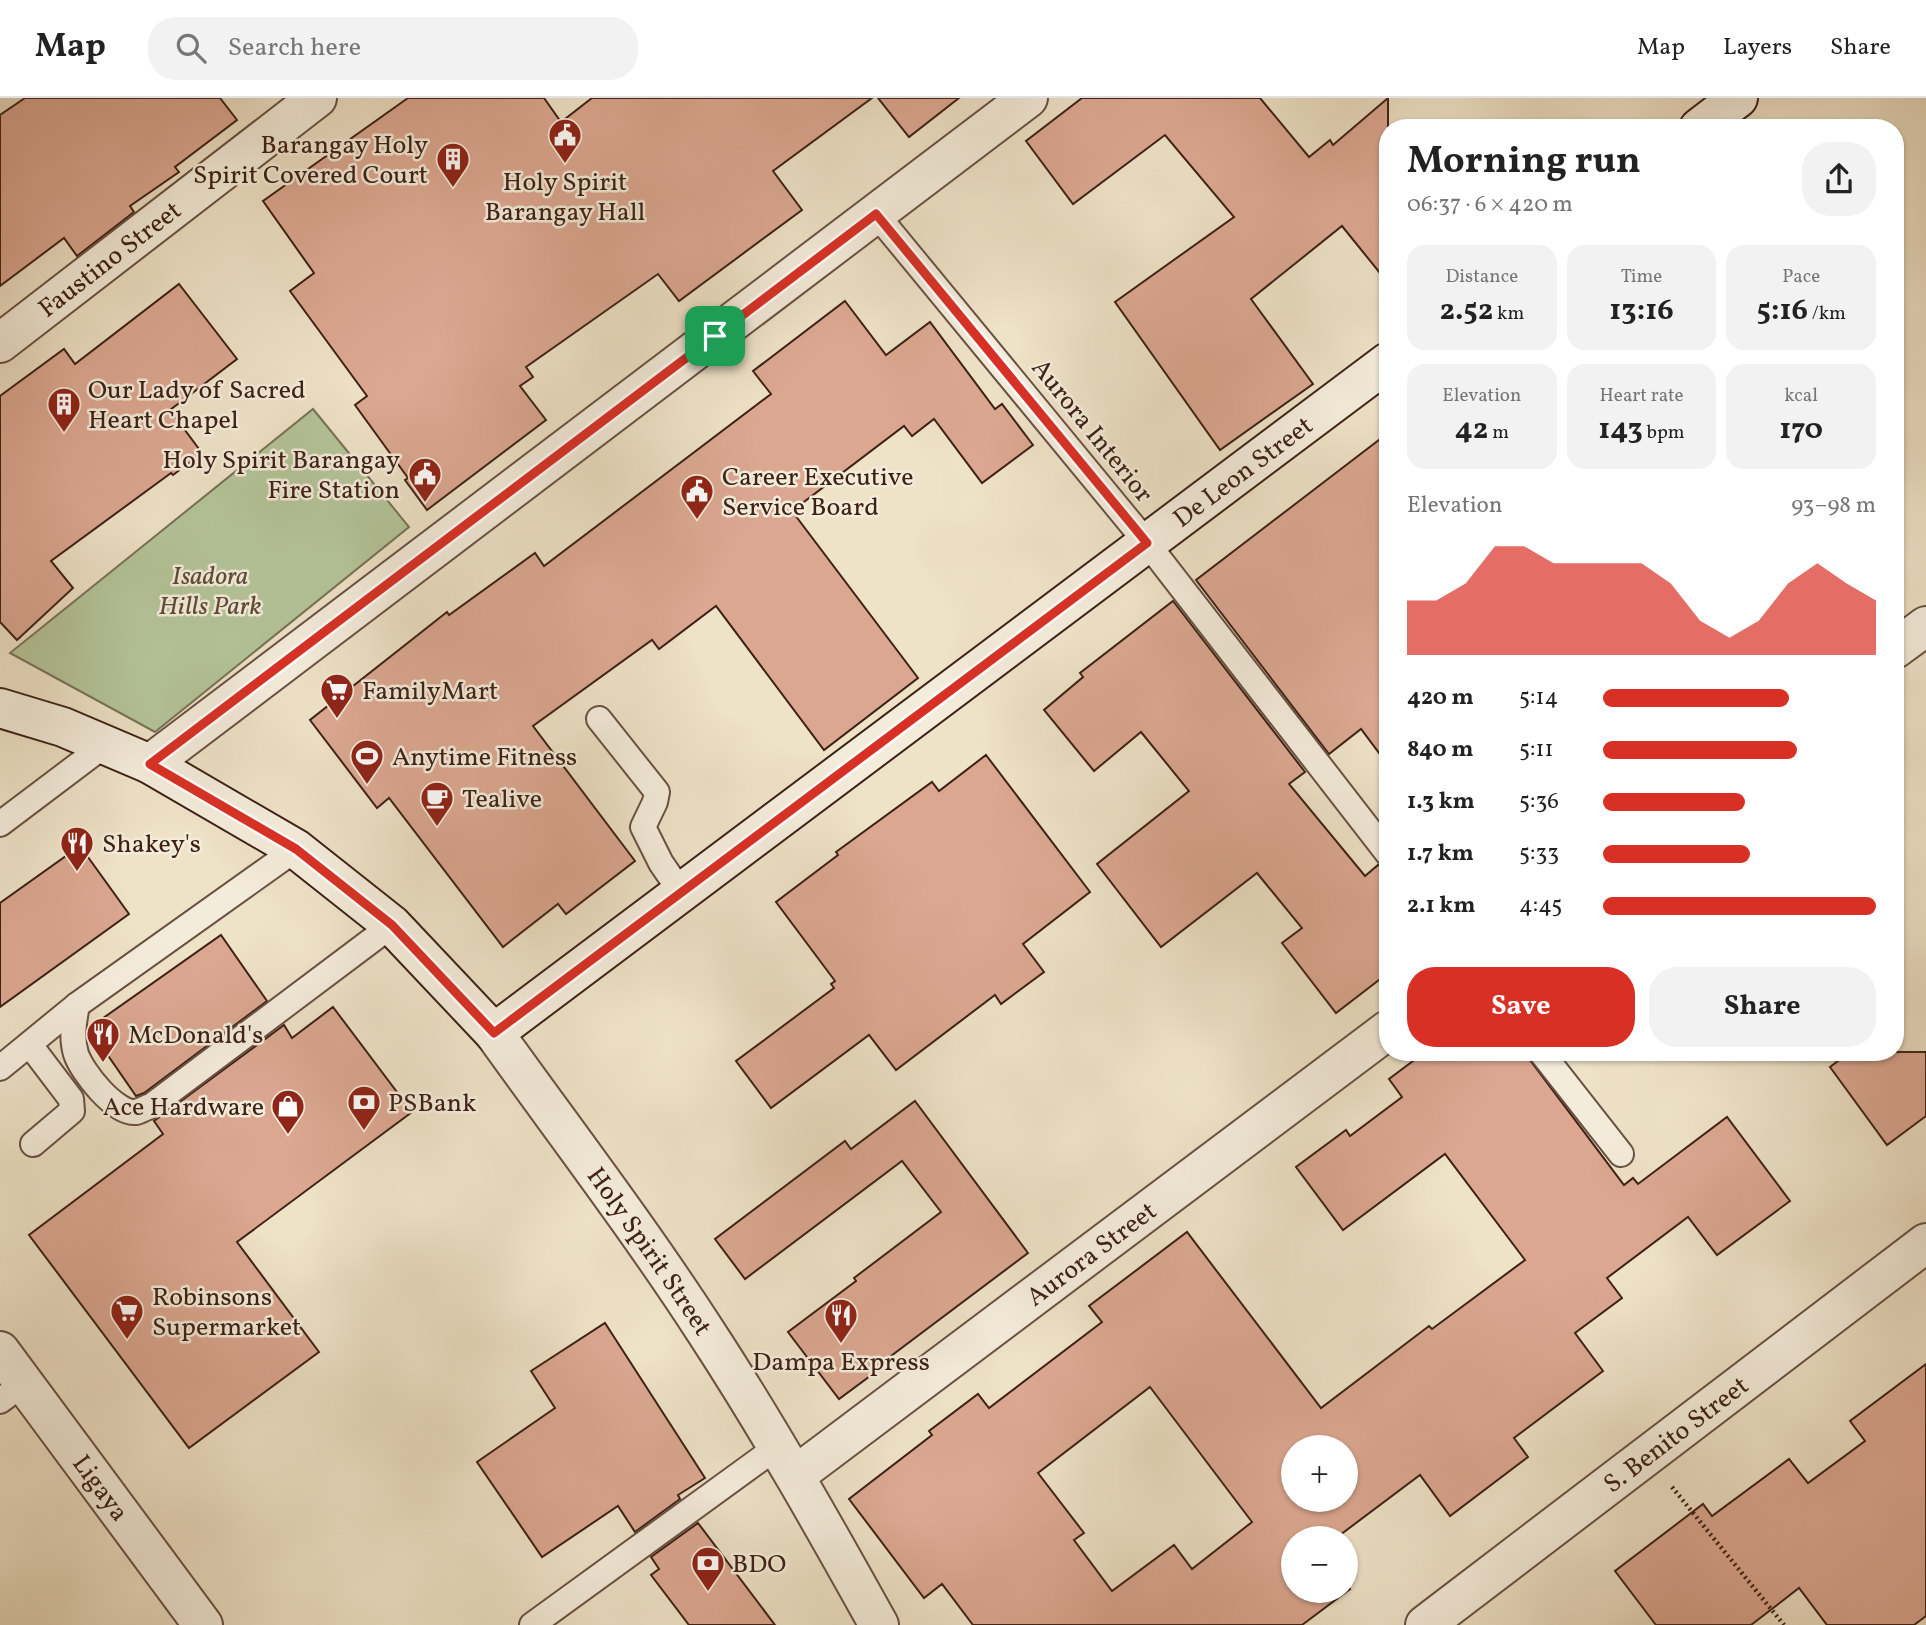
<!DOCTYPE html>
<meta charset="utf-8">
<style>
body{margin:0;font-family:Vollkorn,serif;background:#f2f2f2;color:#222;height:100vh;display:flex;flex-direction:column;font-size:26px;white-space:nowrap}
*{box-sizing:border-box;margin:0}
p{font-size:23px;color:#767676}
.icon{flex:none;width:38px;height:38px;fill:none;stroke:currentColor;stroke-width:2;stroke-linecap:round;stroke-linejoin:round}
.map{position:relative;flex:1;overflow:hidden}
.sheet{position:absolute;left:1379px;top:21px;width:525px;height:942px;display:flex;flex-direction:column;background:#fff;border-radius:28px;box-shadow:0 2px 5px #0004}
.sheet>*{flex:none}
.fabs{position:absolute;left:1281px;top:1337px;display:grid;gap:14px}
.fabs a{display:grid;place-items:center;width:77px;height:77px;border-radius:50%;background:#fff;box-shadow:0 2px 5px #0004;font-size:35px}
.pin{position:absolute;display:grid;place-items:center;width:60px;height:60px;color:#fff;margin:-30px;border-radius:14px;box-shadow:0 4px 10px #0006}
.round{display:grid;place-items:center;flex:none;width:74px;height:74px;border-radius:28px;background:#f2f2f2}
.summary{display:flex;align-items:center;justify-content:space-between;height:119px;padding:0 28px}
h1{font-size:38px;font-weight:700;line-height:52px}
.figures{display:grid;grid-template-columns:repeat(3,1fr);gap:10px;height:119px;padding:7px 28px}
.figures div{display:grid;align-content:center;border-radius:18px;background:#f2f2f2;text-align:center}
.figures b{font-size:30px;font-weight:700}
.figures small{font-size:19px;font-weight:400}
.figures p{font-size:19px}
.chart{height:196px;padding:14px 28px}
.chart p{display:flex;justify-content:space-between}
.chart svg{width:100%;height:126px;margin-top:7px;fill:#d93025;opacity:.7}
.action{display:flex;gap:14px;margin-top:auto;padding:14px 28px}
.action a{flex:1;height:80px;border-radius:28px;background:#d93025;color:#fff;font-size:28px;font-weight:700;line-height:80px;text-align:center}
.action a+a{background:#f2f2f2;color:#222}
ul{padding:0 28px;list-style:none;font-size:23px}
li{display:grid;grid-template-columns:112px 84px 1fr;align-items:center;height:52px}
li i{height:18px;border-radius:9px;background:#d93025}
header{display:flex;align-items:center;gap:42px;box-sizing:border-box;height:98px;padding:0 35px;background:#fff;border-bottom:2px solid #e0e0e0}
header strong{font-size:33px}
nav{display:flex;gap:38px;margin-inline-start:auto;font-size:24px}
.search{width:490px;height:63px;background:#f2f2f2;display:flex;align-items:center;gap:18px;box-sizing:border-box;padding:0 24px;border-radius:28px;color:#767676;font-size:26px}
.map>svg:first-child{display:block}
.green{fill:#b4c499;stroke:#787257;stroke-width:2}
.building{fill:#dba791;stroke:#3d2115;stroke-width:2;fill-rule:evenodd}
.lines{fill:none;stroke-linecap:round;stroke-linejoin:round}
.service-casing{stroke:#695142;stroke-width:28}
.minor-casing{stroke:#695142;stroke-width:42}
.secondary-casing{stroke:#3d2115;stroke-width:42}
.path{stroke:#3d2115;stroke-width:4.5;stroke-dasharray:2 3.5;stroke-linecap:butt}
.service{stroke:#f4ecdb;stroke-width:24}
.minor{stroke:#f4ecdb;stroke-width:38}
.secondary{stroke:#f4ecdb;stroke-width:38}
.route-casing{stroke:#fff;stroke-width:14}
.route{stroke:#d93025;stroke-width:9}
.labels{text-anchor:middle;stroke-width:5;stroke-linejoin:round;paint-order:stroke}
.poi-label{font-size:26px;fill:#3d2115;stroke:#f4ecdb;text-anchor:start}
.street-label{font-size:26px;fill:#3d2115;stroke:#f4ecdb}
.park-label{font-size:26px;font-style:italic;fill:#5b4a36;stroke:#f4ecdb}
</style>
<header>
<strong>Map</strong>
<div class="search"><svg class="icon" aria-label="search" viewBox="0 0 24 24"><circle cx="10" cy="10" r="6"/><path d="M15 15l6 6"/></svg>Search here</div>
<nav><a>Map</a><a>Layers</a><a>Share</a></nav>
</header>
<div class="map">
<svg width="1926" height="1527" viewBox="0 0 1926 1527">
<rect width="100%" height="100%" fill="#eee2c7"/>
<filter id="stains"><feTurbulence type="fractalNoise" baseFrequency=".00286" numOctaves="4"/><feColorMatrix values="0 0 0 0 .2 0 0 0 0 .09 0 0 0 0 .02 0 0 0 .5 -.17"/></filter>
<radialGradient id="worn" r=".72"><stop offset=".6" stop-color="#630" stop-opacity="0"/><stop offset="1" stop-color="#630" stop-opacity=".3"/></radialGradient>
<polygon class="green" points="313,311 409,429 155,634 10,555"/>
<g class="building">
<polygon points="25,0 220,0 237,22 175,69 179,74 130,108 134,114 77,158 64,140 0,188 0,17"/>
<polygon points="408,0 544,0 561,24 592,0 872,0 773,73 802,112 679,203 658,176 526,269 533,279 520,288 546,322 427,412 405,382 408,380 355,307 367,298 290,193 314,175 263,103"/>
<polygon points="878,0 959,0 909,39"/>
<polygon points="1082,0 1260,0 1309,59 1330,42 1333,47 1388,0 1388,185 1342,128 1251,201 1313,286 1220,352 1115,204 1234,119 1165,37 1073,106 1026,43"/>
<polygon points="179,186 237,261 170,312 202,355 173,377 171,375 51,463 73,490 17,542 0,524 0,298 64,251 75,266"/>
<polygon points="845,203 886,257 930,224 995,311 1002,306 1033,347 982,385 934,321 912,338 904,328 792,413 918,580 824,652 716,508 659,551 652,542 533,628 635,763 566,816 558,806 503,849 389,700 377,710 310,622 447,514 449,517 535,455 544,468 771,296 753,273"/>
<polygon points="1388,335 1388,667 1361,631 1329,656 1196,482"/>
<polygon points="1173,503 1305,674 1289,686 1365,778 1378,767 1388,771 1388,875 1336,915 1282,845 1302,830 1257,775 1161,849 1097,766 1189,693 1141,634 1094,673 1044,612 1083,579 1080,575"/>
<polygon points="986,657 1090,794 1023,846 1044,874 1001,906 995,897 896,972 869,937 771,1010 736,963 834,890 831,886 835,883 776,804 838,757 836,754 932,684 939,693"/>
<polygon points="80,748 129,816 0,909 0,805"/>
<polygon points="221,837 267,903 144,995 136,998 89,930"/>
<polygon points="333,909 412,1014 237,1144 319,1254 189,1350 29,1137 163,1036 154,1023 284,927 292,940"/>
<path d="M1425,954h99l100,133 9,-7 5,6 89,-67 63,84 -73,54 -29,-38 -81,61 15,20 -47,35 28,38 -89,67 14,19 -78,59 -30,-41 -84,63h-43v53h53v-8l4,6 -48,36h-329l-31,-41 -18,14 -75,-99 83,-64 -3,-4 49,-37 11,14 113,-86 -13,-16 98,-74 134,176 108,-82 3,3 93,-69 -80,-106 -102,76 -47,-63 50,-37 4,6 52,-39 -13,-18zM1150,1289l102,135 -60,47 -18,-24 -62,46 -38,-51 10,-7 -46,-60zM1293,1349h53v53h-53z"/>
<polygon points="1850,954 1926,954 1926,1018 1887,1047 1830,969"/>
<polygon points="915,1003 1028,1155 891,1258 893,1261 839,1301 788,1234 856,1183 854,1180 941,1114 902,1063 745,1181 715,1141 845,1043 851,1051"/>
<polygon points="605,1225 705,1380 678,1397 680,1401 635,1434 618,1408 542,1459 477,1364 555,1310 531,1273"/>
<polygon points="1926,1266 1926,1518 1914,1527 1827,1527 1799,1490 1751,1527 1656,1527 1615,1473 1703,1406 1712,1418 1789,1361 1808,1385 1865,1343 1850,1323"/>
<polygon points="698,1425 775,1527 689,1527 651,1477 659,1471 651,1459"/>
</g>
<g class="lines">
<defs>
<g id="service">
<polyline points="876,116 1147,445 1388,756"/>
<polyline points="599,621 657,694 655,704 643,729 661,765 681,794"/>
<polyline points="0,726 106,646"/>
<path d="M77,907c-3,16 -6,32 -1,49 6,18 39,60 60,58 4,-1 11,-5 15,-6l241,-181"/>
<polyline points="30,947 71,1001 72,1013 33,1046"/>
<polyline points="1541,954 1621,1056"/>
<polyline points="0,970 77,907 296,751"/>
<polyline points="0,1303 24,1285"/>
<polyline points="532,1527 777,1349"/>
</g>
<g id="minor">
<path id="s1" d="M0,245l317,-245"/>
<polyline points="1895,551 1926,528"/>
<polyline points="150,666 1028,0"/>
<path id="s2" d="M494,935c71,99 146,197 212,299 62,95 118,194 173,293"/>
<path id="s3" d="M0,1253l203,274"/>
<path id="s4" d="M796,1377l592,-445"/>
<path id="s5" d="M1425,1527l501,-382"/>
</g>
<g id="secondary">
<polyline points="1699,30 1738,0"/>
<path id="s6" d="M0,610l63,19 87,37 146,85 96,76 102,108 894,-671"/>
</g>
</defs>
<use href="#service" class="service-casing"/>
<use href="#minor" class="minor-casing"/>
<use href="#secondary" class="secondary-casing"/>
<polyline class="path" points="1672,1389 1784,1527"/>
<use href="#service" class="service"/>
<use href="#minor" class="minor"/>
<use href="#secondary" class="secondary"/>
</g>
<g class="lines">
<defs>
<polygon id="route" points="876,116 1147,445 494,935 392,827 296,751 150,666"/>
</defs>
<use href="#route" class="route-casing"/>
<use href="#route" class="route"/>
</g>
<defs>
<symbol id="civic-pin" viewBox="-11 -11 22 30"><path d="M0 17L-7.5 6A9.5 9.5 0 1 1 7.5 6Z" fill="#8f2418" stroke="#f4ecdb"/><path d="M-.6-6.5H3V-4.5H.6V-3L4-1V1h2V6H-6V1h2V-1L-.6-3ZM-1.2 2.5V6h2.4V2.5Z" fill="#fff"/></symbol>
<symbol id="building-pin" viewBox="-11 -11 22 30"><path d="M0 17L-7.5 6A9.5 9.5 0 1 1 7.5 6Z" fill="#8f2418" stroke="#f4ecdb"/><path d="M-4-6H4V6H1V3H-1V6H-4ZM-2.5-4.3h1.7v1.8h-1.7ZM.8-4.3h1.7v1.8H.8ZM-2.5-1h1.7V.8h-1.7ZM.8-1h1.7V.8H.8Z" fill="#fff"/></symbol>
<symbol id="supermarket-pin" viewBox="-11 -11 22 30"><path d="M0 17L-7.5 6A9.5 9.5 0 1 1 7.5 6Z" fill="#8f2418" stroke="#f4ecdb"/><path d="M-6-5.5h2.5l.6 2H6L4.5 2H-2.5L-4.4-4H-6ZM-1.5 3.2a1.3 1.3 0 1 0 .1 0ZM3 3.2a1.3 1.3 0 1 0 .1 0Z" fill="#fff"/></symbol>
<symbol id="stadium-pin" viewBox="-11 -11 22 30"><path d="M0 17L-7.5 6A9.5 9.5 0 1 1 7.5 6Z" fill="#8f2418" stroke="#f4ecdb"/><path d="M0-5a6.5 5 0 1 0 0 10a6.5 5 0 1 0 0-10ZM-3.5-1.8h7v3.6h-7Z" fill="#fff"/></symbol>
<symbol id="cafe-pin" viewBox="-11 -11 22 30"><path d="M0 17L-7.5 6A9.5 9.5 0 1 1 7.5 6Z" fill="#8f2418" stroke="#f4ecdb"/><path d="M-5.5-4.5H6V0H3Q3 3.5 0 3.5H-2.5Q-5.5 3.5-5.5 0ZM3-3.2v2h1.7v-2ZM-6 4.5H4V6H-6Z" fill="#fff"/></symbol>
<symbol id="restaurant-pin" viewBox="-11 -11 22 30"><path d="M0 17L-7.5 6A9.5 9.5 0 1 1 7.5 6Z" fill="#8f2418" stroke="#f4ecdb"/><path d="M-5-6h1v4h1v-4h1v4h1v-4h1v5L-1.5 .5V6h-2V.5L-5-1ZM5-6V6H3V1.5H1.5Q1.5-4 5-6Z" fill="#fff"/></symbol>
<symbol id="bank-pin" viewBox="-11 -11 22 30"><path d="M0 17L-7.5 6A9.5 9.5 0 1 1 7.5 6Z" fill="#8f2418" stroke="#f4ecdb"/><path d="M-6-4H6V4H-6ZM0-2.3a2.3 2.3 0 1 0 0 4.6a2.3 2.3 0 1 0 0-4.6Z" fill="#fff"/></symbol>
<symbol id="shop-pin" viewBox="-11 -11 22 30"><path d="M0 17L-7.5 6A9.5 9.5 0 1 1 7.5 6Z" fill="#8f2418" stroke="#f4ecdb"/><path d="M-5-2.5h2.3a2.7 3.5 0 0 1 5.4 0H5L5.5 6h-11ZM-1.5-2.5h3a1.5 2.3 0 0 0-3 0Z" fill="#fff"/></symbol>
</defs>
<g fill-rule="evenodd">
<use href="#civic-pin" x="546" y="18" width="38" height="52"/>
<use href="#building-pin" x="434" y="42" width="38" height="52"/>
<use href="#building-pin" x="45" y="287" width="38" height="52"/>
<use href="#civic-pin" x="406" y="357" width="38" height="52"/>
<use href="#civic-pin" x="678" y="374" width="38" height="52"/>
<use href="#supermarket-pin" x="318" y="573" width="38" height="52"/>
<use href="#stadium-pin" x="348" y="639" width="38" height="52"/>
<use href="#cafe-pin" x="418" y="681" width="38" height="52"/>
<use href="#restaurant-pin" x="58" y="726" width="38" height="52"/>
<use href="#restaurant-pin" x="84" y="917" width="38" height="52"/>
<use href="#bank-pin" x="345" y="985" width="38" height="52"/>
<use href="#shop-pin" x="269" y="989" width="38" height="52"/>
<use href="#supermarket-pin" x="108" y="1194" width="38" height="52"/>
<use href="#restaurant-pin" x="822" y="1198" width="38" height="52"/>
<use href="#bank-pin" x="689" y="1446" width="38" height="52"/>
</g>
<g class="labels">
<g class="poi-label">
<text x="428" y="55" text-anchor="end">Barangay Holy<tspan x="428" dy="30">Spirit Covered Court</tspan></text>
<text x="565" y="92" text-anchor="middle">Holy Spirit<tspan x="565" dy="30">Barangay Hall</tspan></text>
<text x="88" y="300">Our Lady of Sacred<tspan x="88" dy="30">Heart Chapel</tspan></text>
<text x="400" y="370" text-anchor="end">Holy Spirit Barangay<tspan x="400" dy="30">Fire Station</tspan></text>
<text x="722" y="387">Career Executive<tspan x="722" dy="30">Service Board</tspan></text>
<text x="362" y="601">FamilyMart</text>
<text x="392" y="667">Anytime Fitness</text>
<text x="462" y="709">Tealive</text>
<text x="102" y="754">Shakey's</text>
<text x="128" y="945">McDonald's</text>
<text x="388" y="1013">PSBank</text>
<text x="264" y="1017" text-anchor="end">Ace Hardware</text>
<text x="152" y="1207">Robinsons<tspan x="152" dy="30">Supermarket</tspan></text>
<text x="841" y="1272" text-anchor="middle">Dampa Express</text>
<text x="732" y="1474">BDO</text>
</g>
<g class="street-label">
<text dy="9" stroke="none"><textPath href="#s1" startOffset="138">Faustino Street</textPath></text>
<text transform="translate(1093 332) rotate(51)" y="9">Aurora Interior</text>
<text dy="9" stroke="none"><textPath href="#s6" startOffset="1536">De Leon Street</textPath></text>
<text dy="9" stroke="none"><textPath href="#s2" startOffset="268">Holy Spirit Street</textPath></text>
<text dy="9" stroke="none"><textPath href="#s4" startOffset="369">Aurora Street</textPath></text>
<text dy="9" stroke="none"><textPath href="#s5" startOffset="315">S. Benito Street</textPath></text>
<text dy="9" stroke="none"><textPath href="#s3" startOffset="170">Ligaya</textPath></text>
</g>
<g class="park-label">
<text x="210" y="486">Isadora<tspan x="210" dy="30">Hills Park</tspan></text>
</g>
</g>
<rect width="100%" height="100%" filter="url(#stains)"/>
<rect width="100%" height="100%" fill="url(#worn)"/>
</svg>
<div class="fabs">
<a>+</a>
<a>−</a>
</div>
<div class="pin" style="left:715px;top:238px;background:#1e9e55"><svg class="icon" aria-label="arrive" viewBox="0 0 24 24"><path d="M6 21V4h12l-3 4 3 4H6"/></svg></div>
<section class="sheet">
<div class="summary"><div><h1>Morning run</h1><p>06:37 · 6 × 420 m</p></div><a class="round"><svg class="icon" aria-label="share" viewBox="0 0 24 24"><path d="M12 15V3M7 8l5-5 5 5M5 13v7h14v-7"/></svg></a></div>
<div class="figures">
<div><p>Distance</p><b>2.52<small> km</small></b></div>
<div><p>Time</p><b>13:16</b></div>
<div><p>Pace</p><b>5:16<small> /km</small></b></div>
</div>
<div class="figures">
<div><p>Elevation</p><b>42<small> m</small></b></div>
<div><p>Heart rate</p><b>143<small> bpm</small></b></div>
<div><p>kcal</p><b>170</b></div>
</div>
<div class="chart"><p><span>Elevation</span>93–98 m</p>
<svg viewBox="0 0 160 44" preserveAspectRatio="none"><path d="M0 44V25L10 25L20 19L30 6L40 6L50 12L60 12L70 12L80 12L90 19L100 32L110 38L120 32L130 19L140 12L150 19L160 25V44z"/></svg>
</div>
<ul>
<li><b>420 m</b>5:14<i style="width:68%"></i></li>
<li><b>840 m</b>5:11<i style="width:71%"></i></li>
<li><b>1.3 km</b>5:36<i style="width:52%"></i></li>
<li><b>1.7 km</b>5:33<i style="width:54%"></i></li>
<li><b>2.1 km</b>4:45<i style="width:100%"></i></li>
</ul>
<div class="action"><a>Save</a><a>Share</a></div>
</section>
</div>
